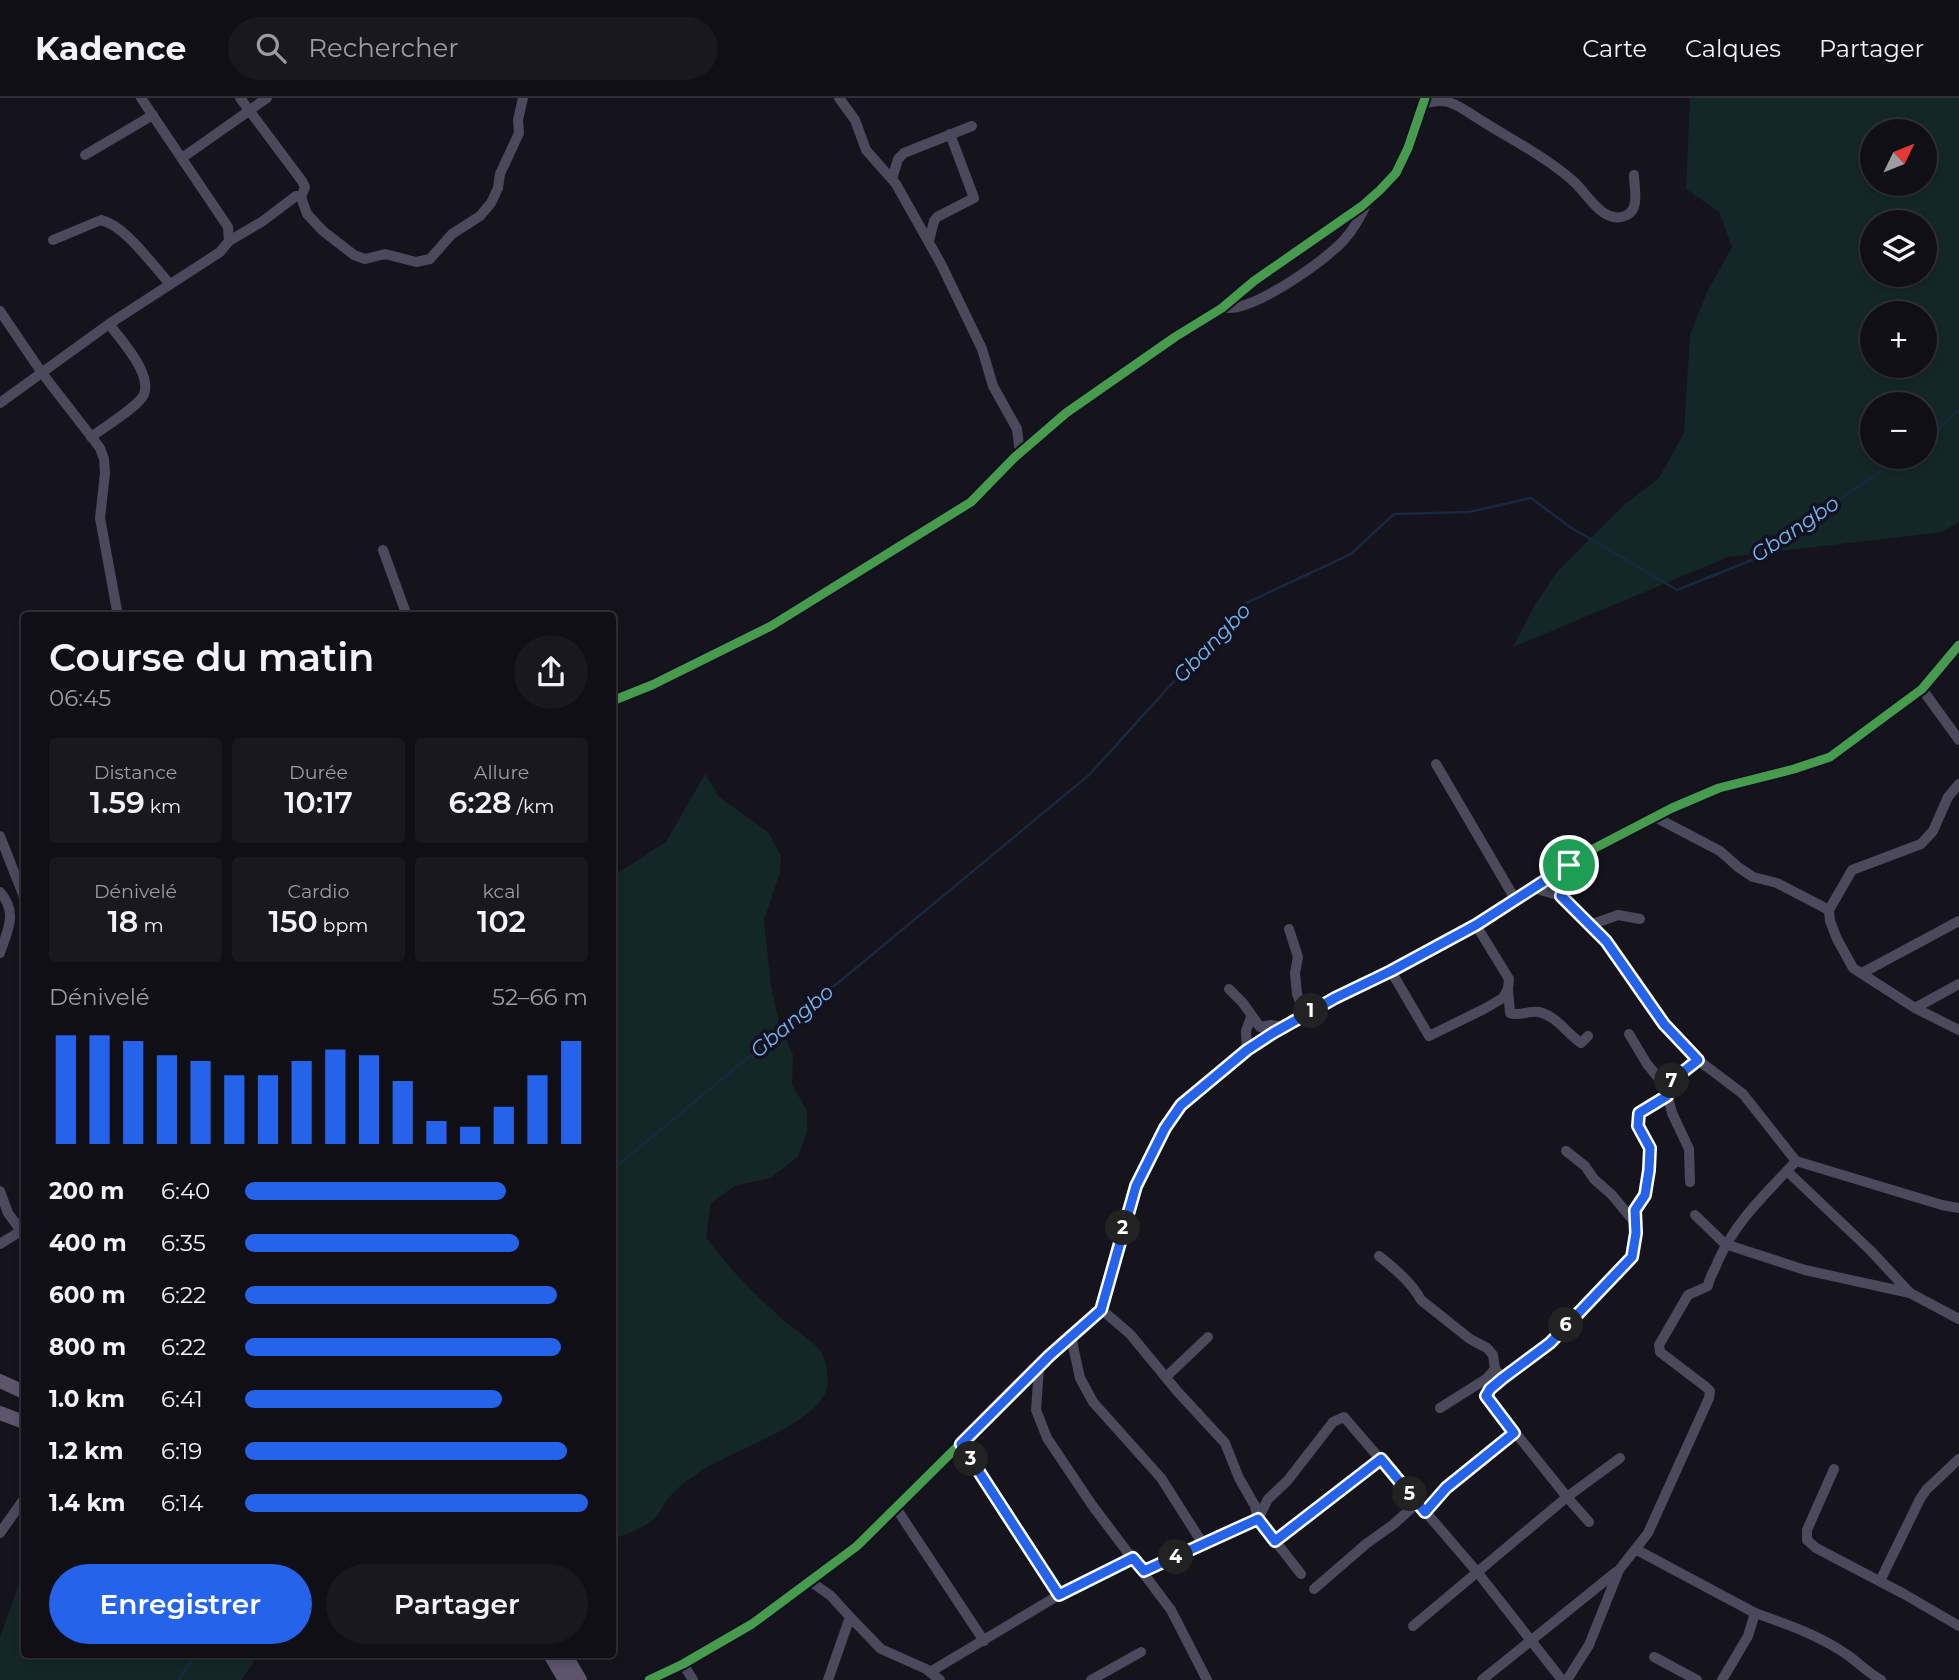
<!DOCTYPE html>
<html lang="fr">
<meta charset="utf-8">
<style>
body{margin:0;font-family:Montserrat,sans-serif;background:#19181f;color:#f1f3f6;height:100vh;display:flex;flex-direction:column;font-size:26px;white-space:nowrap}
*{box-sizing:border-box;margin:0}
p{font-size:23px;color:#9c9ca1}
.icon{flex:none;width:38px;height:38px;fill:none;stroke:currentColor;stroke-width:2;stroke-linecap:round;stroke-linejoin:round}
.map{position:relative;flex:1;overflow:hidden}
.panel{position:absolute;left:21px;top:514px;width:595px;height:1046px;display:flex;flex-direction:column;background:#100f16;border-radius:7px;box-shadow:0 4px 10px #0003,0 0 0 2px #302f35}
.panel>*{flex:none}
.needle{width:46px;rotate:47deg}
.controls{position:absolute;left:1860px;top:21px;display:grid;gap:14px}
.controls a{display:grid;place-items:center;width:77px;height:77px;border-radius:50%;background:#100f16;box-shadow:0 4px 10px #0003,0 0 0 2px #302f35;font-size:35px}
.pin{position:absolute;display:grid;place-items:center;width:60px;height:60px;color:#fff;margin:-30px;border:4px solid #fff;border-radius:50%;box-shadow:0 2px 7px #0007}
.km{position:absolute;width:35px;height:35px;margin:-18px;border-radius:50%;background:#222;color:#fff;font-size:19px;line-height:35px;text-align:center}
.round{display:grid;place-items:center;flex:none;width:74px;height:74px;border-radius:37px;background:#19181f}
.overview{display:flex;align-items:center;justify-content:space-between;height:119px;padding:0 28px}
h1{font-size:38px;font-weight:600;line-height:52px}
.metrics{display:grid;grid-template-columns:repeat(3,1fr);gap:10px;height:119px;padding:7px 28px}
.metrics div{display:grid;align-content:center;border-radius:7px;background:#19181f;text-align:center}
.metrics b{font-size:30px;font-weight:600}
.metrics small{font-size:19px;font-weight:400}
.metrics p{font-size:19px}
.chart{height:196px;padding:14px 28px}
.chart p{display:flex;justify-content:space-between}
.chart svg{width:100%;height:126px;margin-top:7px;stroke:#2563eb;stroke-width:6}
.primary-button{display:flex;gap:14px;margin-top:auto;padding:14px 28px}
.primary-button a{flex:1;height:80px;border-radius:42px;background:#2563eb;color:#fff;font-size:28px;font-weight:600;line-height:80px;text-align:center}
.primary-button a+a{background:#19181f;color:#f1f3f6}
ul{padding:0 28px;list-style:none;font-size:23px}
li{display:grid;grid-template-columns:112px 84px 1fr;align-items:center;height:52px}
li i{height:18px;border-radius:9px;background:#2563eb}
header{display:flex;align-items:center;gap:42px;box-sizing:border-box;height:98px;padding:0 35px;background:#100f16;border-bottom:2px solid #302f35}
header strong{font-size:33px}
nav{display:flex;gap:38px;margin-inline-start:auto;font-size:24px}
.search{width:490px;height:63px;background:#19181f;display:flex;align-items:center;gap:18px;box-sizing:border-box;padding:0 24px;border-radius:38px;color:#9c9ca1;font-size:26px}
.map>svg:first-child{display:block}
.green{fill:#142727;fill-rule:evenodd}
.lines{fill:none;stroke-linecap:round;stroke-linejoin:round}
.stream{stroke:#162941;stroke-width:2.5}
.minor{stroke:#4b4a5c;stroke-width:10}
.major{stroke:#5c556c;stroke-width:14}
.cycleway-casing{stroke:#121021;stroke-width:13}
.cycleway{stroke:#469c4c;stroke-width:9}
.route-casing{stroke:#fff;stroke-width:14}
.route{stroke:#2563eb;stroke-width:9}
.labels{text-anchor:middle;stroke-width:7;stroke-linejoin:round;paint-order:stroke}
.water-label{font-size:21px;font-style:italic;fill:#71baec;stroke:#121021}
</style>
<header>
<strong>Kadence</strong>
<div class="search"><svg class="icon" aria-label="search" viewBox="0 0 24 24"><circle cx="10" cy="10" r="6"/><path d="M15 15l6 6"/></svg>Rechercher</div>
<nav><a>Carte</a><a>Calques</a><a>Partager</a></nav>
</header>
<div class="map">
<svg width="1959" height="1582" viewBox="0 0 1959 1582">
<rect width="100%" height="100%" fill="#15141d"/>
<g class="green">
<path d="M1690,0h269v424l-17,10 -214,25 -215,90 23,-44 22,-32 67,-67 34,-26 25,-45 6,-98 17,-43 25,-45 -13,-35 -33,-23zM1872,33h53v53h-53zM1872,124h53v53h-53zM1872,215h53v53h-53zM1872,306h53v53h-53z"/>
<path d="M705,676l14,23 49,35 13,24 -1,16 -16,48 7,66 8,37 14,32 -1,29 15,27v20l-9,26 -28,21 -36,8 -23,17 -5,34c22,31 47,56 75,81 10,9 35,25 41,35 5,10 8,32 3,41 -22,37 -95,56 -130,81 -10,6 -21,16 -28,25 -4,5 -7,13 -12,18 -10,10 -29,16 -42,21v-663l53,-34z"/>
<polygon points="24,1473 24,1558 258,1558 241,1582 0,1582 0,1539"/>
</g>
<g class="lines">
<g class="stream">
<polyline points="1925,342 1959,312"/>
<polyline points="612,1072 1089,677 1244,506 1351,456 1394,416 1469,414 1531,400 1570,429 1677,492 1752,462 1901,359"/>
<polyline points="178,1582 195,1558"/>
</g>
<g class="minor">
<polyline points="240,0 302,83 305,89 301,99"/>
<polyline points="839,0 855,22 866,52 896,86 941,166 982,251 993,288 1017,331 1020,355"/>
<path d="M1423,6c21,-6 27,-3 45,8 34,23 73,41 104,68 15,12 31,47 55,35 13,-6 7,-28 7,-40"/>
<polyline points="85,57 153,17"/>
<polyline points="182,60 267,0"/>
<polyline points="892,81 898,61 904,55 972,28"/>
<path d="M53,142l48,-20c24,5 52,46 69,64"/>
<polyline points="229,143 263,123 296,98 301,99 307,116 323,133 354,157 365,161 385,156 416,164 430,161 452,136 480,118 491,105 498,90 500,76 519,35 518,22 523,0"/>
<polyline points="929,143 934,123 937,119 974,100 950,36"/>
<path d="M1222,210c5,0 11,0 16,-1 30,-7 85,-45 106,-67 10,-11 17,-24 23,-37"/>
<polyline points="0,213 42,275 100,350 104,361 105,375 100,420 118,518"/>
<polyline points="0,305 109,226 220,154 229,143 228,129 141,0"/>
<path d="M91,339c16,-12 36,-23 49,-37 19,-19 -18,-59 -31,-76"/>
<polyline points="383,452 407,518"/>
<polyline points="1922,591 1959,642"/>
<polyline points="612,603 652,587 771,528 971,404 1015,359 1066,315 1175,239 1222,210 1254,183 1362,108 1380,92 1396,75 1408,50 1425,0"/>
<polyline points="1436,666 1515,801"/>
<polyline points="1959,686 1948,699 1933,733 1921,746 1852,772 1829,812 1830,823 1837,841 1853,870 1915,910 1959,932"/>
<polyline points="1655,719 1720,753 1738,769 1753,779 1777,785 1829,812"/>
<polyline points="0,738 24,799"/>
<polyline points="1533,790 1561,798 1606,843 1664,926 1698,962 1743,996 1796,1063 1942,1107 1959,1110"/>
<path d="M0,794c18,21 8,37 0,61"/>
<polyline points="1561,798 1569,767"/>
<polyline points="1590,827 1618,817 1640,821"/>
<polyline points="1289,831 1298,859 1295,875 1297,896 1305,916"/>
<polyline points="1391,873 1429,938 1484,911 1503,900 1508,891 1509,881 1476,827"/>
<polyline points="1862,875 1959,823"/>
<polyline points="1229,891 1243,905 1260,929 1271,927 1284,929"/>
<path d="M1508,891l2,24c10,4 19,-3 29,-1 18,4 27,21 42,31l7,-7"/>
<polyline points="1915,910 1959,886"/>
<polyline points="1629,936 1647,966 1665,988 1672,1015 1689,1051 1690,1084"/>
<polyline points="1247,952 1246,933 1251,919"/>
<polyline points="1665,988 1698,962"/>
<polyline points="1787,1073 1871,1153 1910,1195 1959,1221"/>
<polyline points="0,1093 8,1115 24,1137"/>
<polyline points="1695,1117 1725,1146 1805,1172 1910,1195"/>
<path d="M1636,1124c-1,-16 5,-16 10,-30 3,-10 5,-33 4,-44 -3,-15 -14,-17 -11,-35l28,-17"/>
<polyline points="0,1146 24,1131"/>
<path d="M1379,1158c15,12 33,27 42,44l49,39 17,9 6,7 2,14 8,9"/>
<polyline points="1102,1212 1130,1236 1177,1293 1225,1345 1239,1380 1255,1408 1258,1421"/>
<polyline points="1071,1239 1080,1280 1093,1304 1161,1380 1203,1446"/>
<polyline points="1039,1270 1036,1312 1047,1340 1092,1407 1171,1512 1207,1582"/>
<polyline points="1166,1279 1208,1239"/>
<polyline points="1440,1310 1486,1281 1495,1271"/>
<polyline points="961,1346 1059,1497"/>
<polyline points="1834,1371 1807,1432 1807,1442 1816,1450 1904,1496 1959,1528"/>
<polyline points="896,1410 984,1543"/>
<polyline points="1425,1414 1445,1390 1514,1334"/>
<polyline points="1258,1421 1268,1401 1288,1382 1333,1324 1344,1319 1478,1475 1562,1582"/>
<polyline points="1589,1424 1567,1399 1620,1360"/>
<polyline points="0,1435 24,1401"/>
<polyline points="1275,1443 1381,1361"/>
<polyline points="1637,1452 1755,1515 1748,1538 1722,1582"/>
<polyline points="1144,1473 1258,1421 1301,1476"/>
<polyline points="810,1483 831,1498 850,1519 828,1582"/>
<polyline points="1880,1483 1920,1401 1926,1392 1959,1361"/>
<polyline points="1314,1491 1366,1446 1394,1426 1417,1405"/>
<path d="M1755,1515c31,11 64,22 91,41 12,8 22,19 35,26"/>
<polyline points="850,1519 881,1551 926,1571 940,1582"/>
<polyline points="1413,1528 1567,1399 1486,1298 1490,1291 1503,1280 1551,1245 1632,1159 1637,1127 1612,1097 1594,1081 1585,1068 1566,1053"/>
<polyline points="1654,1559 1697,1582"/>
<polyline points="683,1566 693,1582"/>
<polyline points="930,1574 1059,1497 1133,1460"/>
<polyline points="649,1582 683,1566 752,1526 857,1448 1049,1258 1102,1212 1136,1088 1165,1030 1181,1007 1247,952 1305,916 1476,827 1593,751 1672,710 1719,690 1794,671 1830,659 1922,591 1959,547"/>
<polyline points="1091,1582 1141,1554"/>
<polyline points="1482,1582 1616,1474"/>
<path d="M1567,1582l22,-35 30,-75 29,-37 61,-135 1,-7 -4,-4 -46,-35 -1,-7 29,-50 20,-9c1,-9 7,-16 10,-25 19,-42 48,-67 78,-100"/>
</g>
<g class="major">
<polyline points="0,1283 24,1294"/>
<polyline points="0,1315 24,1324"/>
<polyline points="551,1558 565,1582"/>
<polyline points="566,1558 580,1582"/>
</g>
<defs>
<g id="cycleway">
<polyline points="612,603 652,587 771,528 971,404 1015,359 1066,315 1175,239 1222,210 1254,183 1362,108 1380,92 1396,75 1408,50 1425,0"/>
<polyline points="649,1582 683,1566 752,1526 857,1448 1049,1258 1102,1212 1136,1088 1165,1030 1181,1007 1247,952 1305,916 1476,827 1593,751 1672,710 1719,690 1794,671 1830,659 1922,591 1959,547"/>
</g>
</defs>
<use href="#cycleway" class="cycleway-casing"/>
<use href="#cycleway" class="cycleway"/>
</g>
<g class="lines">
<defs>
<polygon id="route" points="1569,767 1561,798 1606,843 1664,926 1698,962 1665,988 1667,998 1639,1015 1638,1028 1650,1050 1649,1072 1645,1097 1635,1112 1636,1135 1632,1159 1550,1245 1503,1280 1490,1291 1486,1298 1514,1335 1446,1390 1425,1414 1381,1361 1275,1443 1258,1421 1144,1473 1133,1460 1059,1497 961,1346 1049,1258 1101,1212 1136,1088 1165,1030 1181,1007 1247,952 1273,935 1335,900 1391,873 1476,827"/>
</defs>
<use href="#route" class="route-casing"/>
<use href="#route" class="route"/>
</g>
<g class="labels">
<g class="water-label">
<text transform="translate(1795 431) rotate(-34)" y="7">Gbangbo</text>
<text transform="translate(1212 545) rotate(-46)" y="7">Gbangbo</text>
<text transform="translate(792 923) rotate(-40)" y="7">Gbangbo</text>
</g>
</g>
</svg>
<div class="controls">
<a><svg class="needle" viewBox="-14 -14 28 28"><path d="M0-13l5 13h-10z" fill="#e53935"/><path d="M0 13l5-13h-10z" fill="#9c9ca1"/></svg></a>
<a><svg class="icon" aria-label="layers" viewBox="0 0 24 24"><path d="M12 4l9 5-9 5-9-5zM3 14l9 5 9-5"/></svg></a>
<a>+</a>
<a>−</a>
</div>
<div class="pin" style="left:1569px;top:767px;background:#1e9e55"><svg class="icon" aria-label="arrive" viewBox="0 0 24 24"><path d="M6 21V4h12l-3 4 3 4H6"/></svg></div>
<b class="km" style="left:1311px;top:913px">1</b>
<b class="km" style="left:1123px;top:1130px">2</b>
<b class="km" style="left:971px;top:1361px">3</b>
<b class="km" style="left:1176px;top:1459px">4</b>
<b class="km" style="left:1410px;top:1396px">5</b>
<b class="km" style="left:1566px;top:1227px">6</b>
<b class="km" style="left:1672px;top:983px">7</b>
<section class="panel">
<div class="overview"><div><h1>Course du matin</h1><p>06:45</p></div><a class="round"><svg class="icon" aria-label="share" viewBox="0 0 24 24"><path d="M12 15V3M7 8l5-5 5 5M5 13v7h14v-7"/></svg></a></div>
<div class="metrics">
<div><p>Distance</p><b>1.59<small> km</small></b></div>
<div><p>Durée</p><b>10:17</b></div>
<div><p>Allure</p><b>6:28<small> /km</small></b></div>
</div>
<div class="metrics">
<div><p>Dénivelé</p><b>18<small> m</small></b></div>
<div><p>Cardio</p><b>150<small> bpm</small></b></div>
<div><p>kcal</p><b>102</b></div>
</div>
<div class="chart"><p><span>Dénivelé</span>52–66 m</p>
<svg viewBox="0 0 160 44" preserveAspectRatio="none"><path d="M5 44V6M15 44V6M25 44V8M35 44V13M45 44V15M55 44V20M65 44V20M75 44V15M85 44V11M95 44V13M105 44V22M115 44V36M125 44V38M135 44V31M145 44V20M155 44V8"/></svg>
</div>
<ul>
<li><b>200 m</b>6:40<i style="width:76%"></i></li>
<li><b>400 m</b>6:35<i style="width:80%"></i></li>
<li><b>600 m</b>6:22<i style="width:91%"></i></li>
<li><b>800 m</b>6:22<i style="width:92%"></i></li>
<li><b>1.0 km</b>6:41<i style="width:75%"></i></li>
<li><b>1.2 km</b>6:19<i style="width:94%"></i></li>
<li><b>1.4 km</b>6:14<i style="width:100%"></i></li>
</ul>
<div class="primary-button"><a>Enregistrer</a><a>Partager</a></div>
</section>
</div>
